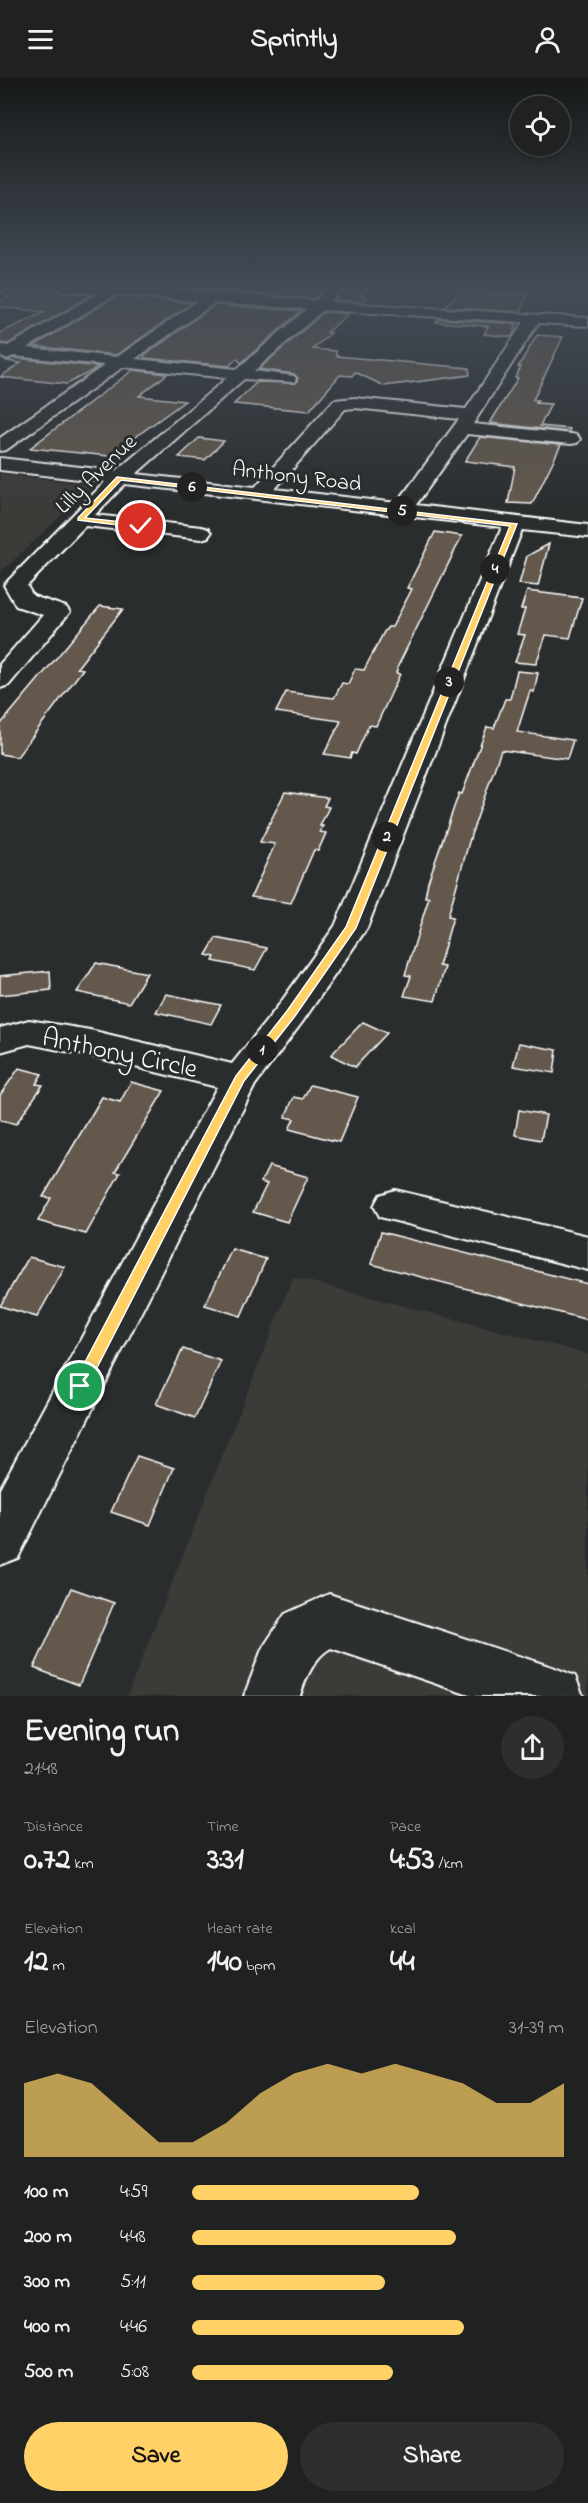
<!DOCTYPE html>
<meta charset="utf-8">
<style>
body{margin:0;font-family:"Indie Flower",sans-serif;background:#2d2f2f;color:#f1f3f6;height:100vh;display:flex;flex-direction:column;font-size:22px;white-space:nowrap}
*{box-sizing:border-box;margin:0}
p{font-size:20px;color:#a2a4a5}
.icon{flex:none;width:33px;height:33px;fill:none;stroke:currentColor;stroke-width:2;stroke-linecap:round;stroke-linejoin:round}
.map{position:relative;height:1618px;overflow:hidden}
.details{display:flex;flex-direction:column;background:#202222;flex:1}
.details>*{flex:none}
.fabs{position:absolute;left:510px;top:18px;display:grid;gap:12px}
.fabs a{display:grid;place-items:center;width:60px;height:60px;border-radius:50%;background:#202222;box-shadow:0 3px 9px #0003,0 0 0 2px #3d3f40;font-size:30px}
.pin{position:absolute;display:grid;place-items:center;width:51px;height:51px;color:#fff;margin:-26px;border:3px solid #fff;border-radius:50%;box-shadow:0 2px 6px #0007}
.km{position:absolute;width:30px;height:30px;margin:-15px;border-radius:50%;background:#222;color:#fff;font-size:16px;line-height:30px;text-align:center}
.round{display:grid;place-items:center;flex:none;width:63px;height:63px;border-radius:32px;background:#2d2f2f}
.head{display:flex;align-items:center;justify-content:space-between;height:102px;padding:0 24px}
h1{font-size:33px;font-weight:700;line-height:45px}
.figures{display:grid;grid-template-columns:repeat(3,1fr);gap:9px;height:102px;padding:6px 24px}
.figures div{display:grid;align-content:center}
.figures b{font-size:30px;font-weight:700}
.figures small{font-size:16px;font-weight:400}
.figures p{font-size:16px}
.chart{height:168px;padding:12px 24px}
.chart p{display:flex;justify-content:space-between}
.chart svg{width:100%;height:108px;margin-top:6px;fill:#ffd166;opacity:.7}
.action{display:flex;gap:12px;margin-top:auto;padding:12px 24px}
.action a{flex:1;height:69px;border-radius:36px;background:#ffd166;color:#111;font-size:24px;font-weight:700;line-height:69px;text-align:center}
.action a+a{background:#2d2f2f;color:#f1f3f6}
ul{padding:0 24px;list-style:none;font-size:20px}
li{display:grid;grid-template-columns:96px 72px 1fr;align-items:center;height:45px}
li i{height:15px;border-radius:8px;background:#ffd166}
header{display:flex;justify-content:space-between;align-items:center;height:78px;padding:0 24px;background:#202222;font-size:27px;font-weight:700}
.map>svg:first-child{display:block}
.built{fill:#3b3a37}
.building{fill:#64584c;stroke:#fff;stroke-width:1.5}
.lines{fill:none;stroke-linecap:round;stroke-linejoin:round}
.minor-casing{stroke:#fff;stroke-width:4}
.minor{fill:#2a2d2e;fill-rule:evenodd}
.route{fill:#ffd166;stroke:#fff;stroke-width:1.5}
.labels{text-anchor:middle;stroke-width:6;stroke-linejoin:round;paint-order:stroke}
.far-street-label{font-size:22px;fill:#fff;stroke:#2a2d2e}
.street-label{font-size:27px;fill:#fff;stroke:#2a2d2e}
</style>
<header><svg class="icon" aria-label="menu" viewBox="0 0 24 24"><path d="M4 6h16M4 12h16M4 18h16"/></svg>Sprintly<svg class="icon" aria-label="person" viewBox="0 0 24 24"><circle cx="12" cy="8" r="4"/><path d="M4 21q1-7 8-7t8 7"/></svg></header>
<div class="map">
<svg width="588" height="1618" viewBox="0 0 588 1618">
<rect width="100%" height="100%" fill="#2a2d2e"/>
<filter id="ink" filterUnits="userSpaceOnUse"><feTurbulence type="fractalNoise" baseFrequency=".0167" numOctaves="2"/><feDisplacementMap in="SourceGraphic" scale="12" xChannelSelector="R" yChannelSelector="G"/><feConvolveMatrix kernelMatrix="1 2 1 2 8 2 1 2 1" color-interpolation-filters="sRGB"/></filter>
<g filter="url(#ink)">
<g class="built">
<polygon points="0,396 94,407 0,495"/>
<polygon points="293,1199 588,1276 588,1618 127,1618"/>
</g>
<g class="building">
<polygon points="29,207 47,207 56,213 92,217 8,266 0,265 0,255 45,234 0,229 0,224"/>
<polygon points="178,207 326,207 315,221 175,209"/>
<polygon points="345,207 372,207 360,217 367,220 362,224 334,222"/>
<polygon points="462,212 510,217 512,215 527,216 521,234 444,229"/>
<polygon points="117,218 192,225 116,277 34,268"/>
<polygon points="215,227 301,233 241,285 237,280 229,288 145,280 144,278"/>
<polygon points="324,234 348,236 327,254 331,255 313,271 336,273 336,278 469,290 470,297 384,308 355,294 352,298 340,297 309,333 234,326 257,304 296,305 298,300 294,296 259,291"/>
<polygon points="438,241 517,246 512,259 484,256 488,248 436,244"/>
<polygon points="537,257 563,259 533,322 538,322 536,325 551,326 540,348 570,351 569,354 490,345 518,300 515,300 521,289 518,289"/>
<polygon points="14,280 99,289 67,306 0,299 21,285 6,283"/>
<polygon points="133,292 167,296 139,318 185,323 109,378 30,370"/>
<polygon points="480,359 561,367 532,426 508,425 515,389 465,383"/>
<polygon points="199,360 224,363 205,382 179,379"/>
<polygon points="435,454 462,458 397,590 398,590 396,595 400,596 376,648 369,647 356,676 352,675 350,680 324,676 341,643 276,634 286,614 334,620 342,605 348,606 355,591 364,592 384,554 388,549 392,549 412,511 407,510"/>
<polygon points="549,466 538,508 519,506 527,478"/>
<polygon points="527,513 582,520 570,560 546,557 536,586 515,584 525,557 517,556 525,531 521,531"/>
<polygon points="100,528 123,531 77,590 83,591 17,679 0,676 0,647"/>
<polygon points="517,593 538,595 534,614 530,613 517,654 573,662 567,681 501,672 471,757 448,838 453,839 439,888 445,889 435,923 404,918 411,898 405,897 429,819 425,819 428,804 459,715 462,716 487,649 494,650 505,621 510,621"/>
<polygon points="285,714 328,720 324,728 329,729 320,748 323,748 320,754 326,755 318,773 314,772 291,825 251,819 275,766 260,764"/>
<polygon points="216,860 267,870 255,892 213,883 215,879 206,877"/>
<polygon points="96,885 147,895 129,925 77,914"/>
<polygon points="50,893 51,912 0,917 0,898"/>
<polygon points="166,916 221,927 211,946 156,934"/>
<polygon points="363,944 387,955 355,989 331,977"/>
<polygon points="519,965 557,972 554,995 513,988"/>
<polygon points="19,990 42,996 36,1006 43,1007 16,1046 0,1042 0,1017"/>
<polygon points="131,1004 164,1013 115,1094 120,1095 86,1156 38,1143 51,1120 43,1119 102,1019 120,1024"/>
<polygon points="310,1007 358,1019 339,1064 289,1051 294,1041 285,1039 294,1019 303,1021"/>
<polygon points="519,1032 546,1037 541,1062 515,1057"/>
<polygon points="269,1088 308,1099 287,1144 253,1134 267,1106 261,1104"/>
<polygon points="381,1154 588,1206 588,1242 371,1186"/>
<polygon points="232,1171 266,1181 241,1238 205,1227"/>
<polygon points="29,1179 65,1189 37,1239 0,1228"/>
<polygon points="183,1271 221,1283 195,1340 156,1326"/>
<polygon points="137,1378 174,1390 150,1447 111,1434"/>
<polygon points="71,1510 114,1525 79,1607 34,1590"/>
</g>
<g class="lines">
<defs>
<g id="minor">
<polygon points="0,207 13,207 0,215"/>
<path d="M49,207h74l193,16 13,-16h14l-13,17 258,16v8l-50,-3 -65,101 98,10 6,1 3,4 -3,4 -6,1 -104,-10 -51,71 172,20v12l-66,-7 -155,398 -64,93 -48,64 -237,473 -18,7v-76l217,-402 -127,-31 -61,-12 -29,8v-24l29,-8 61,10 142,34 47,-59 56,-79 167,-399 -377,-43 -30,31 106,12 7,2 3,4 -3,4 -7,2 -116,-13 -58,60 6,10 33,11 4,5 -61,73 -9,3v-24l43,-49 -27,-9 -12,-21 101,-103 -105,-12v-12l116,13 111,-93 -104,-11 -117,83 -6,1v-13l105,-73 -91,-9 -8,3 -5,-2 -1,-12 8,1 91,-53 -43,-4zM116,216l82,7 -81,56 -90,-9zM214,225l93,6 -70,60 -102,-10zM323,232l201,12 -58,87 -111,-11 -21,2 -79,87 -119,-13 108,-95 50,3 2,-3 -2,-3 -40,-5zM355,330l104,11 -62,84 -122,-14 70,-80z"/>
<polygon points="395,1112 588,1158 588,1192 380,1139 374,1128 380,1117"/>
<path d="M329,1516l226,74 20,8 8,20h-111l-141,-48c-16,8 -26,31 -31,48h-56l18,-47 23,-35z"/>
</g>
</defs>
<use href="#minor" class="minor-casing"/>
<use href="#minor" class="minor"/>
</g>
</g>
<linearGradient id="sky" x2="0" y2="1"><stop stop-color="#171919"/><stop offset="0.48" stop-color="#444c57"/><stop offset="1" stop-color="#444c57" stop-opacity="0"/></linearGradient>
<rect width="588" height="434" fill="url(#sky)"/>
<polygon class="route" points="117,399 517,446 356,850 295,938 244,1003 85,1313 80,1314 75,1313 73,1308 75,1303 236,998 287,933 346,849 510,448 121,402 85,440 141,446 143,450 78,442 78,440"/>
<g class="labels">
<g class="far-street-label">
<text transform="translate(95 395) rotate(-44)" y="8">Lilly Avenue</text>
<text transform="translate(297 397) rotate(7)" y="8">Anthony Road</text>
</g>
<g class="street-label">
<text transform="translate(120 974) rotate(12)" y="9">Anthony Circle</text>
</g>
</g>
</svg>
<div class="fabs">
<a><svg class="icon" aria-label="locate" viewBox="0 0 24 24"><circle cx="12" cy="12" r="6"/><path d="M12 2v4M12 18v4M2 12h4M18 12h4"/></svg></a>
</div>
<div class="pin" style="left:80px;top:1308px;background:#1e9e55"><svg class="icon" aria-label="arrive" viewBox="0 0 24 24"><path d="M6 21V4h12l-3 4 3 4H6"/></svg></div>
<div class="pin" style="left:141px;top:448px;background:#d93025"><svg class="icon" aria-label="check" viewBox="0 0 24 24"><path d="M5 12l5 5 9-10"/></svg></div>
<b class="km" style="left:262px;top:972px">1</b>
<b class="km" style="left:387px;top:759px">2</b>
<b class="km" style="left:449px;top:604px">3</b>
<b class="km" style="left:495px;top:491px">4</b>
<b class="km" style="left:402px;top:433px">5</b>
<b class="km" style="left:192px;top:409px">6</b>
</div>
<section class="details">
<div class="head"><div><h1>Evening run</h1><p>21:48</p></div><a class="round"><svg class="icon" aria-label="share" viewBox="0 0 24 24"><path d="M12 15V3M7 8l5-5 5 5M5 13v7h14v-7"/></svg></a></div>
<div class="figures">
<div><p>Distance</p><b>0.72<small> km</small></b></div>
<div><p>Time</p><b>3:31</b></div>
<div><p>Pace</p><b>4:53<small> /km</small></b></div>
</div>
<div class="figures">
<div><p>Elevation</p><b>12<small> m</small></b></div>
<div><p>Heart rate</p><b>140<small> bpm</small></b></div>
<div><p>kcal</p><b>44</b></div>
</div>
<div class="chart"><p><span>Elevation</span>31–39 m</p>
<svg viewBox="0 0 160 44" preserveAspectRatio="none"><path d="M0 44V14L10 10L20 14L30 26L40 38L50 38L60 30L70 18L80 10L90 6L100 10L110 6L120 10L130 14L140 22L150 22L160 14V44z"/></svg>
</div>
<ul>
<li><b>100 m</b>4:59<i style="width:61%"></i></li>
<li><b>200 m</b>4:48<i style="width:71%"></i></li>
<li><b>300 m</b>5:11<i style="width:52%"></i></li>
<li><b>400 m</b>4:46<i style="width:73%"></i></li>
<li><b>500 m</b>5:08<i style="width:54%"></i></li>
</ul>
<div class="action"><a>Save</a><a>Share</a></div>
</section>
